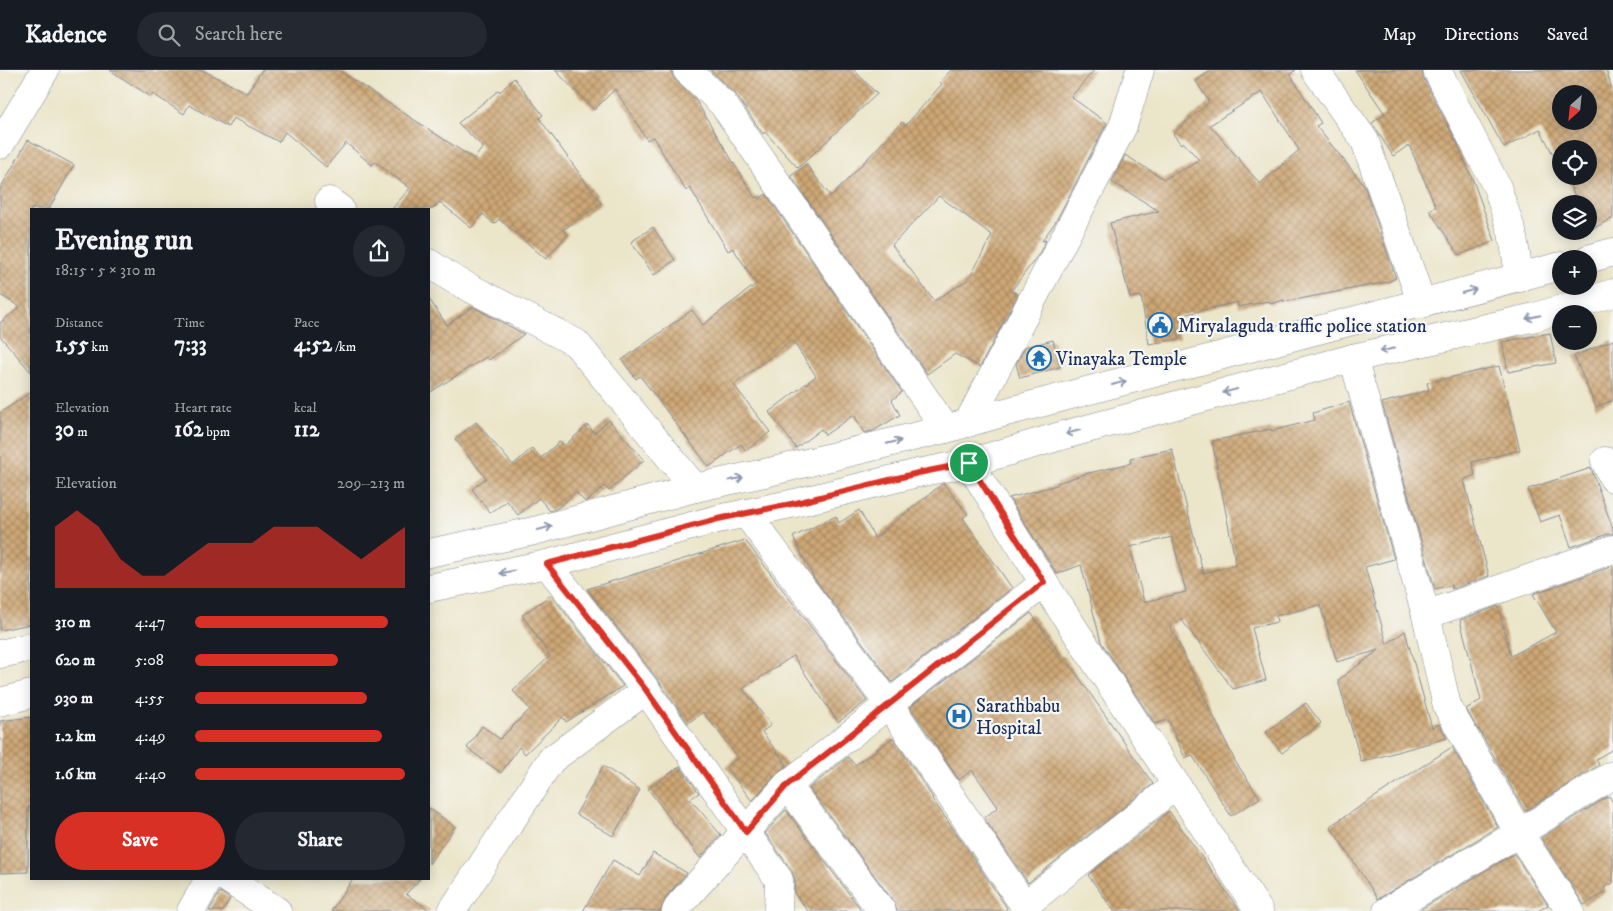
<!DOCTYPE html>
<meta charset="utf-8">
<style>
body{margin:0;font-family:"IM FELL DW Pica",serif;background:#242831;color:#f1f3f6;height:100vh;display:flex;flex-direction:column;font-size:19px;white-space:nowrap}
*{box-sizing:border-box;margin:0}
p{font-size:16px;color:#9ea1a6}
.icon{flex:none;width:28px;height:28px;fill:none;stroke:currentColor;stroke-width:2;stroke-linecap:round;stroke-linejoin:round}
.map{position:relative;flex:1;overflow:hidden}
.details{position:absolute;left:30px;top:138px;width:400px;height:672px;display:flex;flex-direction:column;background:#171b24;border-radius:0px;box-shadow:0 2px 12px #0003}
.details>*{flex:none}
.needle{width:32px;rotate:207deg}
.tools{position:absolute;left:1552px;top:15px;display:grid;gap:10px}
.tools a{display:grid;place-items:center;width:45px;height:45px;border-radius:50%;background:#171b24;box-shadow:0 2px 12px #0003;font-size:25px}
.pin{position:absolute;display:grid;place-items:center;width:42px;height:42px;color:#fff;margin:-21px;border:2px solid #fff;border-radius:50%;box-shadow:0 1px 5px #0007}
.round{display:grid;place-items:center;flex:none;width:52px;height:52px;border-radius:26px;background:#242831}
.head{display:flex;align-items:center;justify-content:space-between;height:85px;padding:0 25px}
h1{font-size:28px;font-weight:700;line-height:38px}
.figures{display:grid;grid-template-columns:repeat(3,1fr);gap:8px;height:85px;padding:5px 25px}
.figures div{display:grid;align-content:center}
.figures b{font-size:21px;font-weight:700}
.figures small{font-size:14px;font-weight:400}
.figures p{font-size:14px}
.chart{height:140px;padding:10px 25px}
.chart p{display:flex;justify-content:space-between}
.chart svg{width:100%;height:90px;margin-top:5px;fill:#d93025;opacity:.7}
.primary-button{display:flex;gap:10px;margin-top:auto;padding:10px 25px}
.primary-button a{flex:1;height:58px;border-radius:30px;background:#d93025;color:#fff;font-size:20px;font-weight:700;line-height:58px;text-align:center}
.primary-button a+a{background:#242831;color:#f1f3f6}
ul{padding:0 25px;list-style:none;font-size:16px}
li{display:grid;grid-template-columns:80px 60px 1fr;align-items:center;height:38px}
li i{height:12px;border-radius:6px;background:#d93025}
header{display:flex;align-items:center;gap:30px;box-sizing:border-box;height:70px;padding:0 25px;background:#171b24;border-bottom:1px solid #363941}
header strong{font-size:24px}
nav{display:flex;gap:28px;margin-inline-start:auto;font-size:18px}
.search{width:350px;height:45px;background:#242831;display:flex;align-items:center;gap:12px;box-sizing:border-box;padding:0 18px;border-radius:28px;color:#9ea1a6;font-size:19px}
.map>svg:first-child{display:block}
.building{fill:url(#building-cross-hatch);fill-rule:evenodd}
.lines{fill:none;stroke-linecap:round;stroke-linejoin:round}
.minor-casing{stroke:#838a94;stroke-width:29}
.secondary-casing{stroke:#838a94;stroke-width:29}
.minor{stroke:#fff;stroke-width:28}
.secondary{stroke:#fff;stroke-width:28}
.oneway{stroke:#8d97ae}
.route-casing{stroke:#fff;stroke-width:10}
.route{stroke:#d93025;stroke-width:6}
.labels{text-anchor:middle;stroke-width:4.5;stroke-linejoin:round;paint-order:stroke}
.poi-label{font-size:19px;fill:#1b2f5e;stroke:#f6f6f2;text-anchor:start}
</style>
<header>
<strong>Kadence</strong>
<div class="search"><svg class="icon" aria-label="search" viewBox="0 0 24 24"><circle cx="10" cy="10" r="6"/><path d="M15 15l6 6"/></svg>Search here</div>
<nav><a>Map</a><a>Directions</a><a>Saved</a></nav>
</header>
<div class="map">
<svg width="1613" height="841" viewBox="0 0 1613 841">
<defs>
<pattern id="building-cross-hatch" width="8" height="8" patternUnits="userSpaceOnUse" patternTransform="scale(1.25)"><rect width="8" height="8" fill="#cea775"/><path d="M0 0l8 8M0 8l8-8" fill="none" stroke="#a68863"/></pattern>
</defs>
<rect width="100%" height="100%" fill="#f6f6f2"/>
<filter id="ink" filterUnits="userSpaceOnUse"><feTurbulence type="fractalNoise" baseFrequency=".02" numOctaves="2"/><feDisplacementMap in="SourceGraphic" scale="10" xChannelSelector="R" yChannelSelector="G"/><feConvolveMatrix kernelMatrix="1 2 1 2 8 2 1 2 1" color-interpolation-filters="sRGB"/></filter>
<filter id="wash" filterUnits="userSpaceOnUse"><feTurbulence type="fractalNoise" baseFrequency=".0096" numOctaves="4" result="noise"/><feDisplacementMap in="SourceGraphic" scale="20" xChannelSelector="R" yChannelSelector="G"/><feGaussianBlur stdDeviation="1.12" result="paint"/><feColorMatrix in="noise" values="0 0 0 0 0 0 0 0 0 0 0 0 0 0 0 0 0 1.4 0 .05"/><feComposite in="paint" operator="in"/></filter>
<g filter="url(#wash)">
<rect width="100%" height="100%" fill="#ebe5c9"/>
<g id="blocks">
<g class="building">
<polygon points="110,0 202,0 247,23 262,0 338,0 474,89 483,77 458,53 499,20 500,22 514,8 543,45 539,48 601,133 563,160 568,164 546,189 499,149 494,154 483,144 471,158 440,132 433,139 392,139 410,118 375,92 372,95 346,73 326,97 285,62 279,72 233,48 228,57 189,35 184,44 153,24 151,27"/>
<polygon points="555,0 672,0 672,5 676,11 695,29 755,128 758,126 759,129 766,124 902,322 892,330 900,345 873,361 864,363 854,345 825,365 821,359 796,378 769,342 816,306 792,270 734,315 770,362 746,381 741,374 709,397 640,306 636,309 622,290 692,240 703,255 756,214 733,178 728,181 690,118 686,121 653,67 647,70 615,19 594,40"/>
<polygon points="710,0 854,0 877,24 798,98 765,62 763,64 736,25"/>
<path d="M951,0h143l-23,27 36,26 -51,98 -14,20 4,-1 -7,14 -28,37 7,3 -38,73 -25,-13 -28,20 -136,-198 15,-12 25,33 71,-75 4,3 36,-41 -2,-2zM939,126l53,39 -23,44 -35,22 -42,-56z"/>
<path d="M1212,0h84l-6,4 31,49 -5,3 48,59 32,93 -8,4 -104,20v-2l-14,4 -1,-3 -31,6 -1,-5 -62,15 4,22 -30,5 -8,-48 -11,2 -20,-75 49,-12 -47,-29 13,-27 39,24 36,-18 -17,-19 -2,2 -8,-10 36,-32 -13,-21zM1262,22l37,58 -39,34 -50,-59z"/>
<polygon points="1355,0 1422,0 1423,7 1457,73 1474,113 1495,171 1459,185 1429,140 1436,137 1409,75 1393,86 1372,53 1385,44"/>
<path d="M1461,0h145l7,22v126l-21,11 -3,-7v-18h-10l-14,-28h24v-27h-28v21l-21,-41 -36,19zM1561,24h28v27h-28z"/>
<polygon points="28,70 74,95 49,139 31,139 31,302 0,266 0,253 20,237 0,225 0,119"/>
<polygon points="653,157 675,190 654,205 631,172"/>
<polygon points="429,229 447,255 473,237 524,264 489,290 486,287 429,323"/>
<polygon points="1550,263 1556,293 1508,302 1502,272"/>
<polygon points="1053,270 1060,297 1020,308 1016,294 1025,277"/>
<polygon points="1613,270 1613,330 1596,337 1574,286"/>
<polygon points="1499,296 1520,380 1472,392 1475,405 1464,410 1489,506 1452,519 1451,515 1435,519 1382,333 1429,320 1427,313"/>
<polygon points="31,322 31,554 0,560 0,343"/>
<path d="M1349,332l45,157 -29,8 22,77 18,-13 27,97 7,-4 8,14 -86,24 -23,-82 41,-30 -42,12 -17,-57 -44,11 1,6 -25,6 14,52 -33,9 -52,-70 -11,7 65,135 25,37 -29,18 -39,-61 -7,3 -17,-38 -13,4 -54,-82 -20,-77 -24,9 -48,-76 48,-13v-2l28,-9 46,-11 -1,-5 42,-9 31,124 33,-8 -24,-124 59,-12v2l44,-11 -2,-7zM1172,467l14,55 -42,10 -14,-55z"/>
<polygon points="609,350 644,390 609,421 604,416 588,431 584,431 576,422 558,438 550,441 539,428 518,445 507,431 490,443 472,419 486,408 455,369 476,352 513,395 532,378 541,388 560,371 564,376 588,355 594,363"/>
<polygon points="1591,398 1613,459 1613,464 1608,464 1571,477 1560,445 1540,452 1528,419"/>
<polygon points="942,414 944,414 968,444 963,448 1012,518 892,612 814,508 793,467 836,446 839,453 859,440 875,468"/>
<polygon points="745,470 867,631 838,652 793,586 743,619 771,655 762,662 787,695 775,705 752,731 726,697 738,687 703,642 688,653 658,610 587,519"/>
<polygon points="1613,496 1613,679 1596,689 1599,695 1525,741 1479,660 1480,659 1478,660 1466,639 1481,630 1460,550 1498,536 1511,586 1556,562 1533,524"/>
<polygon points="551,525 623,616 566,652 563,647 525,684 519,677 501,703 467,678 482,656 500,669 530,639 513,621 550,586 522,545"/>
<polygon points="1031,543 1062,587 1064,586 1153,714 1028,813 984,748 998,737 972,700 959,710 910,637"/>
<polygon points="1306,633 1321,653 1282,683 1266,662"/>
<polygon points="31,647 31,737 28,737 28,802 0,803 0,651"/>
<polygon points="893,668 933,728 932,729 959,767 1007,838 1004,841 897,841 894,832 809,718 848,687 855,695"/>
<polygon points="1452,677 1498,757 1378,829 1330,756"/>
<polygon points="603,696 640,720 613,766 576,744"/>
<polygon points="680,696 699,723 690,729 721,765 700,788 648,719"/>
<polygon points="1609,726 1613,733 1613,813 1604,818 1606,822 1584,835 1541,768"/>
<polygon points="429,738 455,757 429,794"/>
<polygon points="786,740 862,841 808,841 794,823 795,810 792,801 765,763"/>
<polygon points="1169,741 1240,841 1114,841 1088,805"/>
<polygon points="653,783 687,803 667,826 660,841 583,841 613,790 640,806"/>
<polygon points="1514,784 1548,835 1538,841 1418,841"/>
<polygon points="353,809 420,809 406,824 431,841 331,841"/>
<polygon points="220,822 230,829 223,841 209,841"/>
</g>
</g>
</g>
<g filter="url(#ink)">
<use href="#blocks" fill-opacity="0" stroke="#838a94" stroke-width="1"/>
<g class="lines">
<defs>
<g id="minor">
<polyline points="687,0 723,34 946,359"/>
<polyline points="1315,0 1365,71 1422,234"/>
<polyline points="1437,0 1497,117 1512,162 1520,208"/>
<polyline points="0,75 45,0"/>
<polyline points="329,131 340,139"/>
<polyline points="429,193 453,209 576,273 695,418"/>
<polyline points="1353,288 1426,545 1447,636 1519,763 1570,841"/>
<polyline points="968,353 1123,56 1140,0"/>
<polyline points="1605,391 1613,408"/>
<polyline points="969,393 1044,513 1259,841"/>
<polyline points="547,494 646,620 779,810 778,841"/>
<polyline points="1426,545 1613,479"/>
<polyline points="787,715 882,841"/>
<polyline points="228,809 277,841"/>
<polyline points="1024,836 1176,715"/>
<polyline points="191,841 209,809"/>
<polyline points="452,841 551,690 646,620"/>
<polyline points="676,841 680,834 787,715 889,634 746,443"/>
<polyline points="1028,841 889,634 1044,513"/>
<polyline points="1387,841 1519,763 1613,705"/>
</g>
<g id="secondary">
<polyline points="1588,189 1613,182"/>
<polyline points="429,483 534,461 695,418 769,402 946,359 991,346 1561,196"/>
<polyline points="429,518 547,494 718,449 795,433 918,403 969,393 1064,365 1353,288 1535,247 1613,223"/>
<polyline points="0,584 31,577"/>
<polyline points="0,632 31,624"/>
</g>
</defs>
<use href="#minor" class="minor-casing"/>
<use href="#secondary" class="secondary-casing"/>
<use href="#minor" class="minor"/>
<use href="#secondary" class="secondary"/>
</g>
<defs><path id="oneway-shaft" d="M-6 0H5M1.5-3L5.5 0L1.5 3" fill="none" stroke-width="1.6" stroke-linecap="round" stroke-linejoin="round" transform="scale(1.25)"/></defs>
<g class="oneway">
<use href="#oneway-shaft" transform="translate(1469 221) rotate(-15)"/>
<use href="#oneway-shaft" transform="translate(1533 247) rotate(166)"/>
<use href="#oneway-shaft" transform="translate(1387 280) rotate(167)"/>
<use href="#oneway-shaft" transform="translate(1119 313) rotate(-15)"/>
<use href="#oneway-shaft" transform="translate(1230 321) rotate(165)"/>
<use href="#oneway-shaft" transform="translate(1073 362) rotate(165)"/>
<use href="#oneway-shaft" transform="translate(894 372) rotate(-14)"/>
<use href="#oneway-shaft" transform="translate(736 409) rotate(-12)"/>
<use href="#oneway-shaft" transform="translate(545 458) rotate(-15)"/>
<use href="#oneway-shaft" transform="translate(507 502) rotate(169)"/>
</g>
</g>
<g class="lines" filter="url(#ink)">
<defs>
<polygon id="route" points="969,393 1044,512 787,715 746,762 646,620 547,494 718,449 796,433 918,403"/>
</defs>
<use href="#route" class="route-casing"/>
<use href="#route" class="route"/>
</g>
<defs>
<symbol id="civic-ring" viewBox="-11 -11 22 22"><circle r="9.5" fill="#f6f6f2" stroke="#1f6fb2" stroke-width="1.5"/><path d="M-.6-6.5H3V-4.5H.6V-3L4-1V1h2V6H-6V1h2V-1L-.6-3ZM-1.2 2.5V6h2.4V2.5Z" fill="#1f6fb2"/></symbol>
<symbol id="temple-ring" viewBox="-11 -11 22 22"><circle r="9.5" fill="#f6f6f2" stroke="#1f6fb2" stroke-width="1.5"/><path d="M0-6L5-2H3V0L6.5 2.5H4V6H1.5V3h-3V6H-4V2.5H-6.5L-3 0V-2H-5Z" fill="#1f6fb2"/></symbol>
<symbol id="hospital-ring" viewBox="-11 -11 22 22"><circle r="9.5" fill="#f6f6f2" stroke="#1f6fb2" stroke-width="1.5"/><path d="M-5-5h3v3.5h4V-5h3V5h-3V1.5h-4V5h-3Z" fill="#1f6fb2"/></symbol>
</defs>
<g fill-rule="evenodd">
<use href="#civic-ring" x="1146" y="241" width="28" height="28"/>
<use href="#temple-ring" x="1025" y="274" width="28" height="28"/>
<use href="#hospital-ring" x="945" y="632" width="28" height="28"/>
</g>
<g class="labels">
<g class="poi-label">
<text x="1178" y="262">Miryalaguda traffic police station</text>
<text x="1056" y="295">Vinayaka Temple</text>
<text x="976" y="642">Sarathbabu<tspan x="976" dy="22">Hospital</tspan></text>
</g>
</g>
</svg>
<div class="tools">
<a><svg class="needle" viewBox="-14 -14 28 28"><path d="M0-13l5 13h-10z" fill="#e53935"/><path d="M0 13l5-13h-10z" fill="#9ea1a6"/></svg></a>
<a><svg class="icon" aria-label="locate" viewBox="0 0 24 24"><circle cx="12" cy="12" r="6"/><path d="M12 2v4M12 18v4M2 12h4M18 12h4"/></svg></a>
<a><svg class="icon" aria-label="layers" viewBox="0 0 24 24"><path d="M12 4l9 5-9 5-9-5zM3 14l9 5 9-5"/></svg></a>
<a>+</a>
<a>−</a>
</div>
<div class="pin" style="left:969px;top:393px;background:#1e9e55"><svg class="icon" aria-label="arrive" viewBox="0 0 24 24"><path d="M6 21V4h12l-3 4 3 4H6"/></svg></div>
<section class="details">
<div class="head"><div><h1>Evening run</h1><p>18:15 · 5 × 310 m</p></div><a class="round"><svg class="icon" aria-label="share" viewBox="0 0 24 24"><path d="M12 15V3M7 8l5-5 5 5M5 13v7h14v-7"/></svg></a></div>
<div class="figures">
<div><p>Distance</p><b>1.55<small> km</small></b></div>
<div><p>Time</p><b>7:33</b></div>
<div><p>Pace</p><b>4:52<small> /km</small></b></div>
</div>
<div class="figures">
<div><p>Elevation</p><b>30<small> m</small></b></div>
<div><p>Heart rate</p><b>162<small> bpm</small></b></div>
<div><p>kcal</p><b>112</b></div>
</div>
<div class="chart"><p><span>Elevation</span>209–213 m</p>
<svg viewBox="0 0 160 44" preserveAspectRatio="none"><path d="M0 44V14L10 6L20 14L30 30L40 38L50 38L60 30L70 22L80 22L90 22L100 14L110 14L120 14L130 22L140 30L150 22L160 14V44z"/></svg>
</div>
<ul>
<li><b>310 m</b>4:47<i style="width:92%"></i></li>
<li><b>620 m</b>5:08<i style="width:68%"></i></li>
<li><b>930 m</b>4:55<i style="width:82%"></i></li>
<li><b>1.2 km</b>4:49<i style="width:89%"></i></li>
<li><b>1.6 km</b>4:40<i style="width:100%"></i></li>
</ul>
<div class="primary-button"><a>Save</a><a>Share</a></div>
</section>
</div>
